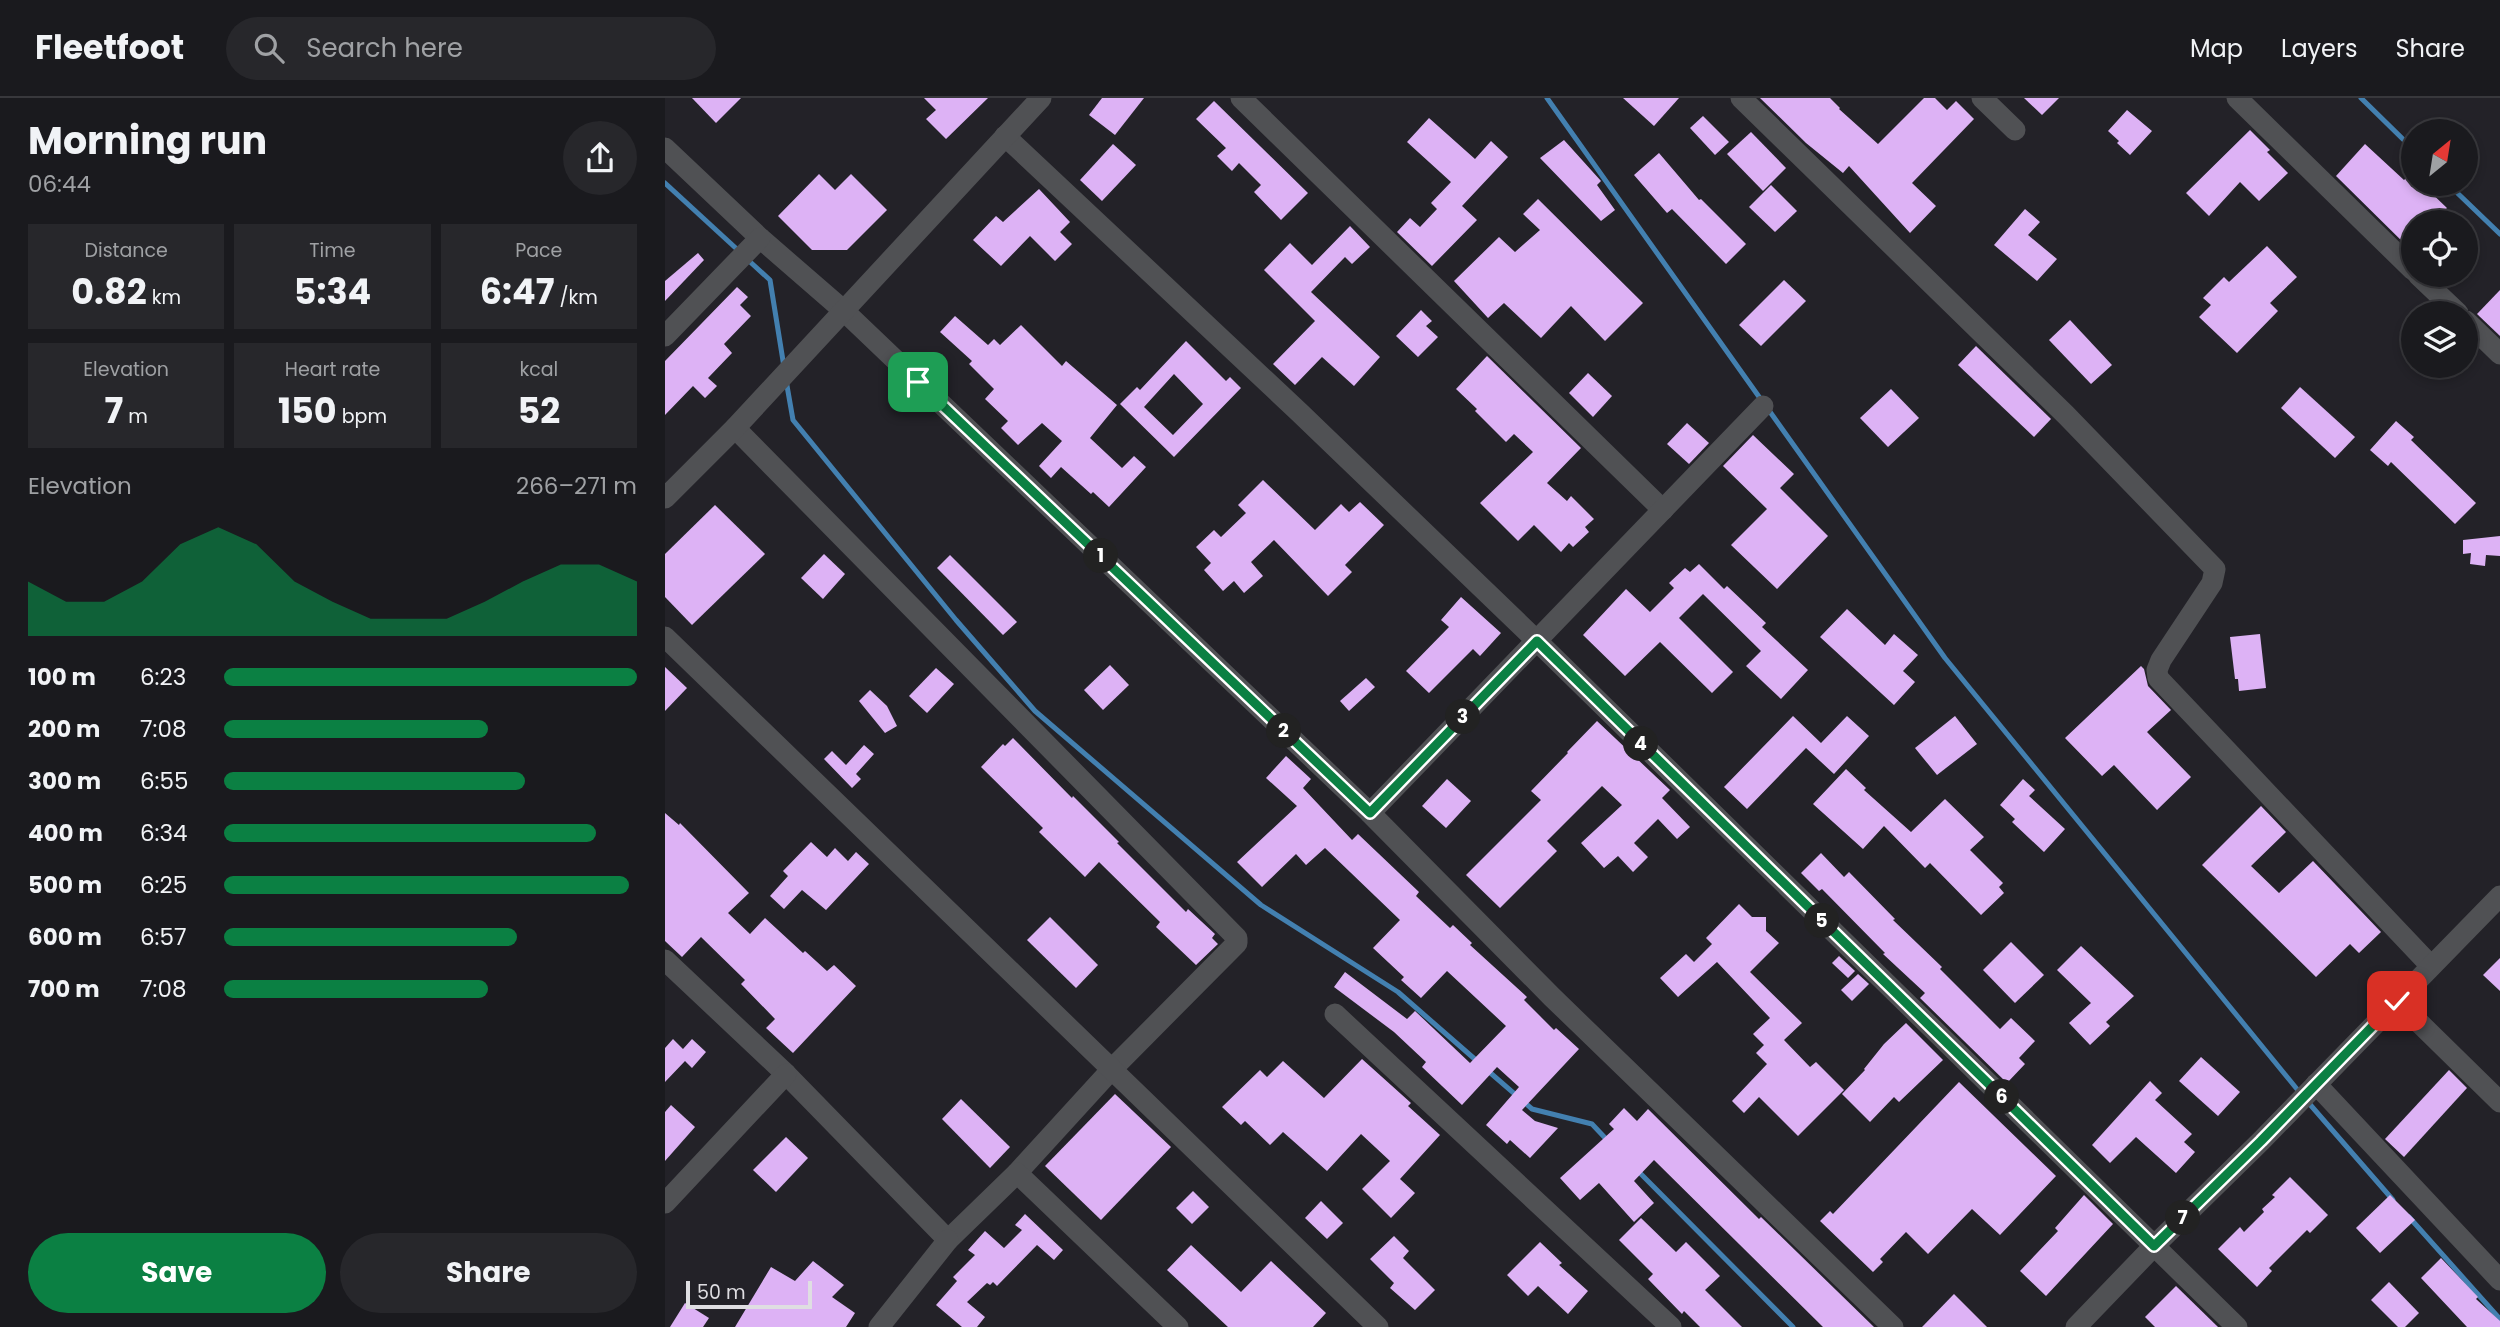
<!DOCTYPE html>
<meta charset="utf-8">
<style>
body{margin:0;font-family:Poppins,sans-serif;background:#27272b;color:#f1f3f6;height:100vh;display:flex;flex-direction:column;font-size:26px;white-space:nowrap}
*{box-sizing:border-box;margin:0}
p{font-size:23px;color:#9fa1a4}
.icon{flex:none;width:38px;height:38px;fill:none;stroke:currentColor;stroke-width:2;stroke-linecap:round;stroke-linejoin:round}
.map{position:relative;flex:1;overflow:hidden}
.side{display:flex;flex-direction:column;background:#1a1a1e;width:665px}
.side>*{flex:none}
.needle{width:46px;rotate:30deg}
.buttons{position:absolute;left:1736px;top:21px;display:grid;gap:14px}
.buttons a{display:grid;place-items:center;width:77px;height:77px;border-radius:50%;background:#1a1a1e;box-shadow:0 4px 10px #0003,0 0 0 2px #38383c;font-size:35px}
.scale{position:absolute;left:21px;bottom:18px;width:126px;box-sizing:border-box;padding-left:7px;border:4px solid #dfdee2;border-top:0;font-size:19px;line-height:24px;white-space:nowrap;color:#dfdee2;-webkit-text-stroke:5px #232228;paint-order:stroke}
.pin{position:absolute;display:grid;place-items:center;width:60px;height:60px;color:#fff;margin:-30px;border-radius:14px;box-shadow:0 4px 10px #0006}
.km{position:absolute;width:35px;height:35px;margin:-18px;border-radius:50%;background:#222;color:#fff;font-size:19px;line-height:35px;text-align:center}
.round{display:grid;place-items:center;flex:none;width:74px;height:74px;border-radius:37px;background:#27272b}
.head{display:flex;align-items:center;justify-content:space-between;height:119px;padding:0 28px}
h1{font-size:38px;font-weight:700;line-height:52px}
.metrics{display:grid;grid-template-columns:repeat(3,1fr);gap:10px;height:119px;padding:7px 28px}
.metrics div{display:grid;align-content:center;border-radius:0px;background:#27272b;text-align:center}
.metrics b{font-size:35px;font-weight:700}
.metrics small{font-size:19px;font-weight:400}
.metrics p{font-size:19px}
.chart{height:196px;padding:14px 28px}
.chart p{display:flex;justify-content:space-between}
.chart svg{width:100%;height:126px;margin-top:7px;fill:#0b8043;opacity:.7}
.primary-button{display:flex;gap:14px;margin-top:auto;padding:14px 28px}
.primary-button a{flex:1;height:80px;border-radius:42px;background:#0b8043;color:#fff;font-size:28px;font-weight:700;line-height:80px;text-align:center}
.primary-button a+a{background:#27272b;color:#f1f3f6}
ul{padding:0 28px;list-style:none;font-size:23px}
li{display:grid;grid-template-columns:112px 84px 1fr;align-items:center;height:52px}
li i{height:18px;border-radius:9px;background:#0b8043}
header{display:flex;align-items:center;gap:42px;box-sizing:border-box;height:98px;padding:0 35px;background:#1a1a1e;border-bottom:2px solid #38383c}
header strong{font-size:33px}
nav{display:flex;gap:38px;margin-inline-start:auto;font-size:24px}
.search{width:490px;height:63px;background:#27272b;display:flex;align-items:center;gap:18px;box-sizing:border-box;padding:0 24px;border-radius:38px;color:#9fa1a4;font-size:26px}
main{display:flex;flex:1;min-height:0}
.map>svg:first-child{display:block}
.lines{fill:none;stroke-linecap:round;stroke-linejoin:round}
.stream{stroke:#4380b0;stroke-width:5}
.building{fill:#ddb2f5;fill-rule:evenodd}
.minor{stroke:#505154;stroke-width:21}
.route-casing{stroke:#fff;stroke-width:14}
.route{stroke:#0b8043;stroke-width:9}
</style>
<header>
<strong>Fleetfoot</strong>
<div class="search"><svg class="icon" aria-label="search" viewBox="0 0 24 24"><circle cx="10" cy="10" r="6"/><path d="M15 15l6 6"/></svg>Search here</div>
<nav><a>Map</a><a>Layers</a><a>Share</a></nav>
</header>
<main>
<section class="side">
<div class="head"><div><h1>Morning run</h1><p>06:44</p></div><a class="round"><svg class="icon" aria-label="share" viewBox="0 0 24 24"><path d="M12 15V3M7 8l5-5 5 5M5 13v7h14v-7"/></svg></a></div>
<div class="metrics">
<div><p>Distance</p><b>0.82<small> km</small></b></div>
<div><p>Time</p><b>5:34</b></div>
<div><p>Pace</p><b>6:47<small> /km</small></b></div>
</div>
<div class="metrics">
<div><p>Elevation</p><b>7<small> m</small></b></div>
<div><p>Heart rate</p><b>150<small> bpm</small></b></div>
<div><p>kcal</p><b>52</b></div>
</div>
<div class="chart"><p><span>Elevation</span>266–271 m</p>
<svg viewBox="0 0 160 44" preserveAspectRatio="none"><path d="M0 44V25L10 32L20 32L30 25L40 12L50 6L60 12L70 25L80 32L90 38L100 38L110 38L120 32L130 25L140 19L150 19L160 25V44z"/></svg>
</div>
<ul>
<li><b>100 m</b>6:23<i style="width:100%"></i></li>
<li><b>200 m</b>7:08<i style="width:64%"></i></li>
<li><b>300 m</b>6:55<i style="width:73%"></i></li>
<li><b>400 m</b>6:34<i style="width:90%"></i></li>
<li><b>500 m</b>6:25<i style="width:98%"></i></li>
<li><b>600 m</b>6:57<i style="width:71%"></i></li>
<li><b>700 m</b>7:08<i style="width:64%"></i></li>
</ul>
<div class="primary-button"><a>Save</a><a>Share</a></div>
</section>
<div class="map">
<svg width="1835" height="1229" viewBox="0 0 1835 1229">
<rect width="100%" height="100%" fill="#232228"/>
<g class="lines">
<g class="stream">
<polyline points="882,0 1097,303"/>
<polyline points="1696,0 1748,51"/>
<polyline points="0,85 75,154"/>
<polyline points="1783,86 1835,136"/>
<polyline points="82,161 105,182 119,269"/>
<polyline points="121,282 128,322 291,522 370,613 596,807 733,894 812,963"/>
<polyline points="1103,311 1280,560 1636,996"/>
<polyline points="822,972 867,1011 927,1026 943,1043"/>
<polyline points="1642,1003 1728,1102"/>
<polyline points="972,1072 1128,1229"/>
<polyline points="1744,1119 1835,1221"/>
</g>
</g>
<g class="building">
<polygon points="27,0 76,0 51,25"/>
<polygon points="259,0 323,0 281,41 261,21 271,12"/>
<polygon points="437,0 479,0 450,37 424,17"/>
<polygon points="958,0 1014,0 989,28"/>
<polygon points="1095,0 1165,0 1175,10 1174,11 1213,46 1259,0 1270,0 1282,12 1291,3 1309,21 1247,85 1271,108 1245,135 1184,68 1178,75 1141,45"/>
<polygon points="1359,0 1394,0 1377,17"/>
<polygon points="549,3 643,95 616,122 589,94 596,87 574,65 567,73 552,58 561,50 531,21"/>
<polygon points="1462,12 1487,33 1465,57 1452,45 1454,43 1443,33"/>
<polygon points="1038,18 1064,44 1050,57 1025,30"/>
<polygon points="764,20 810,61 826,43 843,59 797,108 812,122 767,168 732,134 745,120 755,129 772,111 766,105 786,84 742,44"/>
<polygon points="1585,32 1605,52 1602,54 1623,75 1594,103 1575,84 1544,118 1521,95"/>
<polygon points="1086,34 1121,70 1098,93 1062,56"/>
<polygon points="899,42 936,83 932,87 950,112 936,123 875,60"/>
<polygon points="448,46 471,67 437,103 415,82"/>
<polygon points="1700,46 1739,82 1748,73 1748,86 1757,86 1782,110 1769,124 1748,124 1748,154 1671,78"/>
<polygon points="994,55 1034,102 1036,101 1081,146 1061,166 1007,111 1002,115 969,77"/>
<polygon points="154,76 170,92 186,76 222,112 182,152 147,152 113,118"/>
<polygon points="1106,87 1132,113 1110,134 1084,109"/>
<polygon points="374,91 405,124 395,134 407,146 390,163 365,138 336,168 308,142 331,118 338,124"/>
<polygon points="873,101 978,205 940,243 906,208 876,240 839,205 823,220 789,183 834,139 850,154 875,132 858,116"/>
<polygon points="1360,111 1375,124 1363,137 1392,161 1372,183 1329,147"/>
<polygon points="685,128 705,149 687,166 680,159 646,194 715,259 689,288 657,259 630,287 608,266 650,223 599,172 625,145 647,167"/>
<polygon points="1602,148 1632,179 1605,205 1613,213 1572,255 1534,219 1546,207 1538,200 1559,179 1564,184"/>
<polygon points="33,155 39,162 0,203 0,183"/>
<polygon points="1119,182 1141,203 1096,248 1074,227"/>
<polygon points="72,189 83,199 75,207 86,218 59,246 67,255 43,280 52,288 40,300 28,288 0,317 0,263"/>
<polygon points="1835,192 1835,238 1812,216"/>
<polygon points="756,212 767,223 761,228 773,239 753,259 731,238"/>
<polygon points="290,218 323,247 329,241 335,247 356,227 397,268 401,263 452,307 425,340 457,370 469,358 481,369 444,409 428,394 426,396 396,369 386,380 374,368 397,343 377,325 353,347 336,330 343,323 320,301 329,291 304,266 307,263 275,234"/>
<polygon points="1405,222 1447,267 1426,286 1384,242"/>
<path d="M521,243l40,40 4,-4 11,11 -67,69 -54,-53 17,-17 3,3zM509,276l29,30 -30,31 -29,-28z"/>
<polygon points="1311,248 1386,321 1369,339 1293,267"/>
<polygon points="822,258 916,350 882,385 902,403 906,398 929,421 920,429 924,434 908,449 904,445 896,454 869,427 853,443 815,405 868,354 849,336 841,344 810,313 812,311 791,291"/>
<polygon points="923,275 947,298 928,319 904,295"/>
<polygon points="1635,289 1690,339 1670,360 1616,310"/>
<polygon points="1226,291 1254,320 1223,349 1195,320"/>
<polygon points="1731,323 1749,339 1746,342 1811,405 1790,426 1726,364 1723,368 1705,352"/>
<polygon points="1022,325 1044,345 1024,366 1002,346"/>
<polygon points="1088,337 1129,376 1115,390 1163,438 1112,491 1066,447 1102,411 1058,368"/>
<polygon points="598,382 650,432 676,406 684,414 695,404 719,427 680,467 687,474 663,498 609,442 586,464 598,478 579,495 569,483 558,493 539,472 546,465 531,449 549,432 556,439 581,415 573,407"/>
<polygon points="50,407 100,456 27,527 0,499 0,456"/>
<polygon points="1835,438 1835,458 1821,457 1820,468 1805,466 1806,455 1798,456 1798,442"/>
<polygon points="159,456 180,476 158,501 136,480"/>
<polygon points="285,457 352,524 338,537 272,470"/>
<polygon points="1034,466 1059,491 1062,488 1101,525 1097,529 1143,572 1116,601 1081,568 1096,553 1038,496 1014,520 1068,574 1047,595 995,544 960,578 918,537 961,491 985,514 1009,490 1004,485 1020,470 1025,474"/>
<polygon points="796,499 836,535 815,558 808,551 764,595 741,573 784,529 776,522"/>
<polygon points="1182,511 1220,547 1229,536 1253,557 1238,573 1250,584 1229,607 1155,539"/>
<polygon points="1595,536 1601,590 1574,593 1573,581 1570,581 1565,539"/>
<polygon points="445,567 464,587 438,612 419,592"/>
<polygon points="1476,568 1479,571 1483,588 1506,612 1482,634 1526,679 1492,712 1449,667 1437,678 1400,640"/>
<polygon points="0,569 22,590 0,613"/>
<polygon points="271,570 289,586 262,615 244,598"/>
<polygon points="701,580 710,589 684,613 675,603"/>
<polygon points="205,592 222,608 232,628 220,635 194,603"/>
<polygon points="1128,618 1156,645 1182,618 1204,638 1169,676 1141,650 1082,711 1059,689"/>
<polygon points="1290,618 1312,646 1272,677 1250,650"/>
<polygon points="932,623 1005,692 997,700 1025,729 1012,741 993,721 969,745 983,759 968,774 953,758 939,770 916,745 957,707 937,688 882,743 892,753 835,810 801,777 876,702 866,693 903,655 902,654"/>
<polygon points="348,640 407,700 408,698 454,744 452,745 521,814 523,811 550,836 547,840 553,846 531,867 491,829 495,824 434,764 420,779 374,734 378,730 316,669 338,646 340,648"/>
<polygon points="199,647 209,656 191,676 196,681 187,690 159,661 167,653 181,667"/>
<polygon points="621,658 646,681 638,690 687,742 693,736 754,794 751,798 785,830 788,827 807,845 805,847 862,899 859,902 889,932 891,930 914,951 857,1012 870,1023 893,1030 865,1060 845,1042 842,1046 821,1027 854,989 832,969 797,1007 757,969 761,964 729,934 669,889 680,874 742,921 750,913 805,965 841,928 782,873 756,900 736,882 739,879 708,850 735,822 660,750 641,767 631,756 597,789 572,764 632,708 601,680"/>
<polygon points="1181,671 1201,690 1199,692 1246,734 1280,701 1319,739 1305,752 1338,785 1334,789 1339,795 1316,817 1265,765 1260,770 1219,728 1198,751 1148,706"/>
<polygon points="782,681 806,703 781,730 757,708"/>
<polygon points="1358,681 1370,692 1364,698 1400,731 1379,754 1347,724 1350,721 1335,707"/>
<polygon points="1596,708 1621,734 1586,768 1614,795 1648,763 1716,834 1694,855 1685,846 1651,879 1537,767"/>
<polygon points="0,715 14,727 15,725 84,795 63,815 85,836 100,820 138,855 140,853 162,873 169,867 191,888 128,955 101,930 110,921 76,886 80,882 36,839 17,859 0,843"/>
<polygon points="146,744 162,759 170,750 183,763 191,754 204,766 161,812 137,792 119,811 105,798 123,778 118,773"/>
<polygon points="1156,755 1179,779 1184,774 1230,821 1228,822 1277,869 1275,871 1335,931 1346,920 1370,943 1354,960 1360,966 1342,985 1255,900 1260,895 1218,856 1220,855 1157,791 1154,793 1136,775"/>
<polygon points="1074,806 1087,819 1101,819 1101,833 1114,845 1085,874 1137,925 1119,942 1145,969 1151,964 1179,992 1133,1038 1094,999 1079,1015 1067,1003 1102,966 1091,955 1099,947 1088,936 1105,920 1052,864 1013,899 995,880 1021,856 1029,864 1047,846 1041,840"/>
<polygon points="385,819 433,867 411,890 362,842"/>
<polygon points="1346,844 1379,877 1350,905 1318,872"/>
<polygon points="1416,848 1469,898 1441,924 1445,928 1425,947 1404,925 1426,905 1392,872"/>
<polygon points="1174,858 1190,873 1183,880 1167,865"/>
<polygon points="1835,860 1835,893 1818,877"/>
<polygon points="1193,876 1204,886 1187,903 1176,892"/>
<polygon points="1241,925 1278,962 1234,1004 1229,999 1205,1024 1177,996 1200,972 1199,971 1219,946"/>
<polygon points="8,941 18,951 27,941 41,954 27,970 20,963 0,984 0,950"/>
<polygon points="1536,959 1575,994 1553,1018 1514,983"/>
<polygon points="697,961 746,1005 743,1008 775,1037 735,1081 750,1095 726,1120 697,1091 725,1063 696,1036 662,1073 618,1034 605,1047 580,1023 576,1027 557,1009 595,972 602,979 618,963 659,1000"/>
<polygon points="1784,972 1802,990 1739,1059 1720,1041"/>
<polygon points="1485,983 1497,995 1490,1002 1527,1036 1519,1044 1530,1054 1511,1075 1471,1039 1445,1065 1427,1047"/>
<polygon points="1294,984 1391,1078 1335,1137 1307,1111 1263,1156 1241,1134 1215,1161 1218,1164 1208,1174 1155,1123 1165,1113 1168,1116"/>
<polygon points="450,996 506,1049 436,1122 380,1068"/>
<polygon points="296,1001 345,1049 325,1070 277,1021"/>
<polygon points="6,1007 30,1029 0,1063 0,1014"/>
<polygon points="959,1010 972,1023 983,1011 1094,1121 1096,1119 1209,1229 1158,1229 989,1062 969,1083 989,1105 969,1124 934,1085 915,1102 895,1080 949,1031 944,1026"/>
<polygon points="121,1039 143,1060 111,1094 88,1072"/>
<polygon points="1625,1079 1663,1117 1645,1135 1642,1132 1604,1170 1607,1173 1592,1189 1553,1151 1575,1129 1579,1134 1599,1114 1597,1111 1610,1099 1607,1097"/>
<polygon points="528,1093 544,1109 527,1126 511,1110"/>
<polygon points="1419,1097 1448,1126 1381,1198 1355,1173 1393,1133 1390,1130"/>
<polygon points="1725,1097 1750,1122 1715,1155 1691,1130"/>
<polygon points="656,1103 678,1125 662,1141 640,1120"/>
<polygon points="360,1116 398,1152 389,1162 372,1147 332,1188 328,1184 325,1187 322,1185 302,1204 320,1219 312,1229 297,1229 271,1207 292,1183 288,1179 310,1157 303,1152 320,1133 339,1150 357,1132 350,1127"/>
<polygon points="976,1120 1011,1154 1021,1144 1055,1178 1040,1192 1077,1229 1035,1229 1019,1213 1017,1216 983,1181 988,1176 954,1142"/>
<polygon points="729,1138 744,1153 738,1160 770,1192 750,1212 725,1190 729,1185 705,1161"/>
<polygon points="875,1144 897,1165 894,1167 923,1193 903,1216 873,1188 863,1198 842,1177"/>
<polygon points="526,1147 576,1194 606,1163 661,1215 648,1229 563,1229 502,1172"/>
<polygon points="1776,1160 1813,1199 1811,1201 1835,1223 1835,1229 1802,1229 1756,1180"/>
<polygon points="148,1163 179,1187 167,1199 190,1215 181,1229 70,1229 106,1169 130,1183"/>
<polygon points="1724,1184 1754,1215 1740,1229 1733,1229 1706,1202"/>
<polygon points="1511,1188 1553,1229 1490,1229 1480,1219"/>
<polygon points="1289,1196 1322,1229 1257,1229"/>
<polygon points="20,1205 44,1220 38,1229 5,1229"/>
</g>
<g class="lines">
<g class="minor">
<polyline points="576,0 998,412"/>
<polyline points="1076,0 1401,317 1550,471 1547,485 1496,562 1492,572 1493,580 1766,868"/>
<polyline points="1317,0 1350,32"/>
<polyline points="1572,0 1748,172"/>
<polyline points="340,38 634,314 872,543 1572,1229"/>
<polyline points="0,50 95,140 178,212 705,715"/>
<polyline points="1753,177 1793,215"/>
<polyline points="1801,223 1835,256"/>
<polyline points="0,238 95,140"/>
<polyline points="1098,308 705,715 887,899 1228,1229"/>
<polyline points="70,330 572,840 572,845 447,971 352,1075"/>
<polyline points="0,400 70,330 376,0"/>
<polyline points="0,539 713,1229"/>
<polyline points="0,862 121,976 283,1142 352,1075 513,1229"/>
<polyline points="1732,903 1835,1004"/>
<polyline points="670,916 1006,1229"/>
<polyline points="1651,986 1835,1182"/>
<polyline points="0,1105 121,976"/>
<polyline points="214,1229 283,1142"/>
<polyline points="1411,1229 1489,1148 1596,1043 1835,798"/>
</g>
</g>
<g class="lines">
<defs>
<polyline id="route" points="253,284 705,715 872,543 1489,1148 1596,1043 1732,903"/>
</defs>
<use href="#route" class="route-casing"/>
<use href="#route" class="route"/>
</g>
</svg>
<div class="buttons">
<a><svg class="needle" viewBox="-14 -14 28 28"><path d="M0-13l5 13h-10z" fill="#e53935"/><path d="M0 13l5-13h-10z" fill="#9fa1a4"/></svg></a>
<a><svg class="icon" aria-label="locate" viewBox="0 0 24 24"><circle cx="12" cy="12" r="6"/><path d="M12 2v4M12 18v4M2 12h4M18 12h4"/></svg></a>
<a><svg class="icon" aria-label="layers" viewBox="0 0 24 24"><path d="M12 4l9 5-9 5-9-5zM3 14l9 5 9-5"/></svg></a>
</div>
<div class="scale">50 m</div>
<div class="pin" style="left:253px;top:284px;background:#1e9e55"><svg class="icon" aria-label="arrive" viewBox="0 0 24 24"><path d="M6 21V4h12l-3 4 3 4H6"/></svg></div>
<div class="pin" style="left:1732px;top:903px;background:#d93025"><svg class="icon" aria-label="check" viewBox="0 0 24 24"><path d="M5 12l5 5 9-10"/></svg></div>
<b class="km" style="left:436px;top:458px">1</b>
<b class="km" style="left:619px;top:633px">2</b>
<b class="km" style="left:798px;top:619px">3</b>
<b class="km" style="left:976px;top:646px">4</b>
<b class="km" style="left:1157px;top:823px">5</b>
<b class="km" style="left:1337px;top:999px">6</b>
<b class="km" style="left:1518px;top:1120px">7</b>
</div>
</main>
